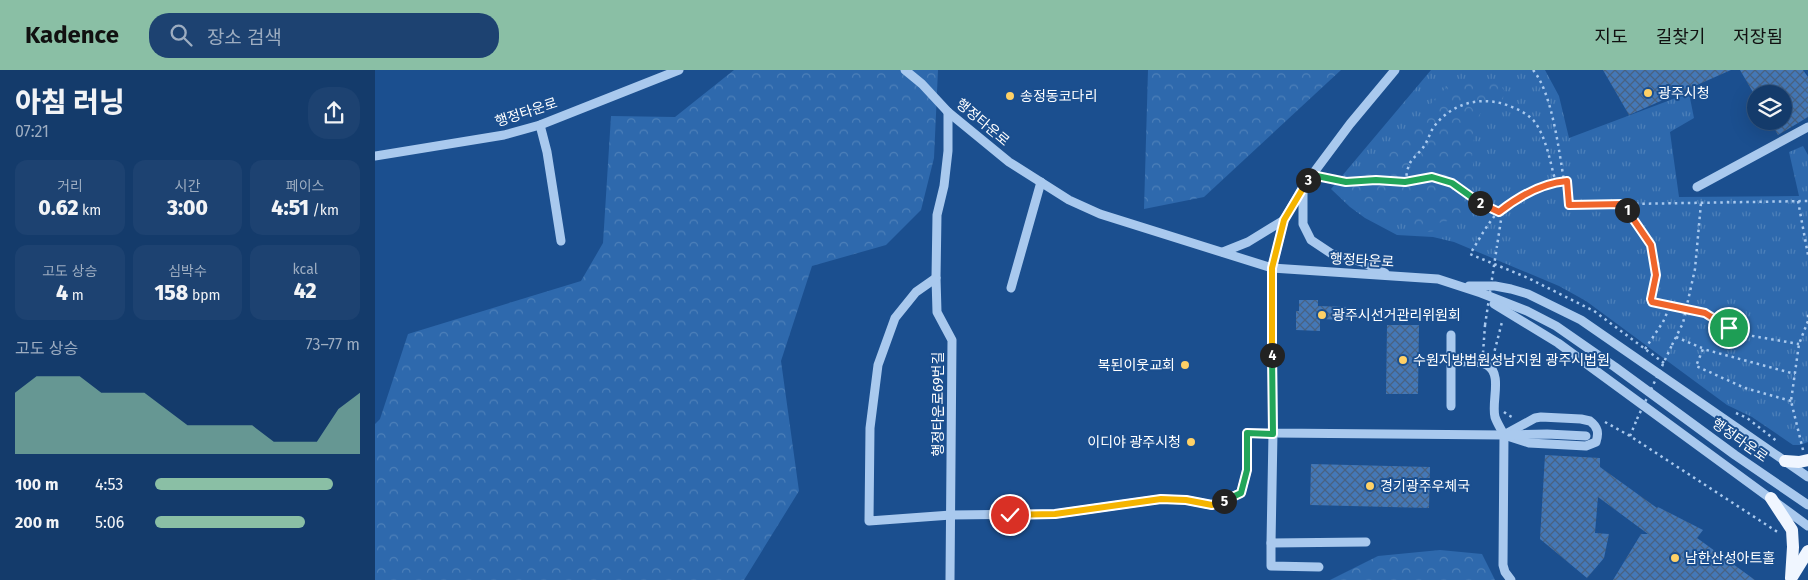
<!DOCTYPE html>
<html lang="ko">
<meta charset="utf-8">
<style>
body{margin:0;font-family:"Fira Sans","Noto Sans KR",sans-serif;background:#1d4271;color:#f1f3f6;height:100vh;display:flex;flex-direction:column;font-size:19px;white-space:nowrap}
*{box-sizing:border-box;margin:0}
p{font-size:16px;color:#9dadc1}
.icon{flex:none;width:28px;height:28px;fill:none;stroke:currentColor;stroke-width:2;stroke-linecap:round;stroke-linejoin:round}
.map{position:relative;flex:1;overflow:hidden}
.panel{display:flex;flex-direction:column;background:#143b6b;width:375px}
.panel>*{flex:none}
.tools{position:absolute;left:1372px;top:15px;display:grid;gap:10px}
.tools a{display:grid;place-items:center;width:45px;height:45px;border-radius:50%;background:#143b6b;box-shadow:0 5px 20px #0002,0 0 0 1px #33557e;font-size:25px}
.pin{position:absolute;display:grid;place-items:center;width:42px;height:42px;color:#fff;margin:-21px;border:2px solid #fff;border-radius:50%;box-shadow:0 1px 5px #0007}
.km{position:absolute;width:25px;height:25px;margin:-12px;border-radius:50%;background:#222;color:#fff;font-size:14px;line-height:25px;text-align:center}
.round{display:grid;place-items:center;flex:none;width:52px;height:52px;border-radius:20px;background:#1d4271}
.headline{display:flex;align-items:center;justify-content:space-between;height:85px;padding:0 15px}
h1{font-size:28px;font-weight:800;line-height:38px}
.figures{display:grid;grid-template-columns:repeat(3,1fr);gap:8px;height:85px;padding:5px 15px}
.figures div{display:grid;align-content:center;border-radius:12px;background:#1d4271;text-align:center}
.figures b{font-size:21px;font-weight:800}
.figures small{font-size:14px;font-weight:400}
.figures p{font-size:14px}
.chart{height:140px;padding:10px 15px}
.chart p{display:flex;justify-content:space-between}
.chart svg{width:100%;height:90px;margin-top:5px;fill:#8abfa5;opacity:.7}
ul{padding:0 15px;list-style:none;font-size:16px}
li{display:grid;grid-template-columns:80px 60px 1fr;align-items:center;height:38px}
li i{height:12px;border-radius:6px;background:#8abfa5}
header{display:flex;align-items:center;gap:30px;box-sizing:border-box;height:70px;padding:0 25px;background:#8abfa5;color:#111}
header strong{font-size:24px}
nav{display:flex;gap:28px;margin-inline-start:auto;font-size:18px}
.search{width:350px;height:45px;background:#1d4271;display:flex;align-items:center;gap:12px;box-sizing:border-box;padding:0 18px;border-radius:20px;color:#9dadc1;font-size:19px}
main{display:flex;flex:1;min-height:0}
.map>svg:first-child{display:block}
.grass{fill:url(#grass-tufts)}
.forest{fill:url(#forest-crowns)}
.building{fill:url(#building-cross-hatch)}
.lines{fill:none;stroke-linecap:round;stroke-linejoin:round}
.path{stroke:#a9c9ee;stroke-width:2.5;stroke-dasharray:2.5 4;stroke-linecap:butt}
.minor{stroke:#a9c9ee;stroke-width:9}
.major{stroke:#f0f6ff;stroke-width:12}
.path-bridge{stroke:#a9c9ee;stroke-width:2.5;stroke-dasharray:2.5 4;stroke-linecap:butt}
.split-1-casing{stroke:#fff;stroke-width:10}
.split-2-casing{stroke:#fff;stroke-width:10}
.split-3-casing{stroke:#fff;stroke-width:10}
.split-4-casing{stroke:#fff;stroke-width:10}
.split-5-casing{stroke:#fff;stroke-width:10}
.split-6-casing{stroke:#fff;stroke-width:10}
.split-1{stroke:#f0652b;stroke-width:6}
.split-2{stroke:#f0652b;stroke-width:6}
.split-3{stroke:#22a559;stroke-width:6}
.split-4{stroke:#f5b400;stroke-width:6}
.split-5{stroke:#22a559;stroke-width:6}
.split-6{stroke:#f5b400;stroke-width:6}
.poi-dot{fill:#ffd166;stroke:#1b4f8f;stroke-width:2}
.labels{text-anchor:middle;stroke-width:4;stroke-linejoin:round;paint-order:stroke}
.poi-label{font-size:14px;fill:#fff;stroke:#1b4f8f;text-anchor:start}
.street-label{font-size:14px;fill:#fff;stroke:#1b4f8f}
</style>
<header>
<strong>Kadence</strong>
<div class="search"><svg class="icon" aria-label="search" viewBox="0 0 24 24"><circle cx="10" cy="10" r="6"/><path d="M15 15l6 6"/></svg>장소 검색</div>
<nav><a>지도</a><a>길찾기</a><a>저장됨</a></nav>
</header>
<main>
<section class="panel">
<div class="headline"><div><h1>아침 러닝</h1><p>07:21</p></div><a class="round"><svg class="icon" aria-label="share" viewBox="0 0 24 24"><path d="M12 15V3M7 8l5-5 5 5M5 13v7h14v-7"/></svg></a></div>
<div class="figures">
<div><p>거리</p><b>0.62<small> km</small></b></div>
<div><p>시간</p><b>3:00</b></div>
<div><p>페이스</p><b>4:51<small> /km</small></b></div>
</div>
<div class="figures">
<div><p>고도 상승</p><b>4<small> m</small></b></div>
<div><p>심박수</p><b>158<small> bpm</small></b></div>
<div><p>kcal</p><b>42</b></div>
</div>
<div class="chart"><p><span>고도 상승</span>73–77 m</p>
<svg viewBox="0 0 160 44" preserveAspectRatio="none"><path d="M0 44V14L10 6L20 6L30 6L40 14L50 14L60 14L70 22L80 30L90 30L100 30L110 30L120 38L130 38L140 38L150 22L160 14V44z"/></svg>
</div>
<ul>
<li><b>100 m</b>4:53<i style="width:87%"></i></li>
<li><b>200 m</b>5:06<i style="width:73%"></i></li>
</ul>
</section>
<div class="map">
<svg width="1433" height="510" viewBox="0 0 1433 510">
<defs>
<pattern id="grass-tufts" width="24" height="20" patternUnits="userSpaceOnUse" patternTransform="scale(1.25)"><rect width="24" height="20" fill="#2e69ad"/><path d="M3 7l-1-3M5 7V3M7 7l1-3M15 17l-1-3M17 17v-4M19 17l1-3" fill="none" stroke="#4d80b9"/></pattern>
<pattern id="forest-crowns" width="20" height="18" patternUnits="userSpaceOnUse" patternTransform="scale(1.25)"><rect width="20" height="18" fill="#2e69ad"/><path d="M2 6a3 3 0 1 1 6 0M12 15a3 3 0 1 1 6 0" fill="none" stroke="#4d80b9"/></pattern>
<pattern id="building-cross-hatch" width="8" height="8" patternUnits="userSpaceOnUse" patternTransform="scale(1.25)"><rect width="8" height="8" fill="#4478b7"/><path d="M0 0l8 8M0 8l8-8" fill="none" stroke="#486282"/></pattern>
</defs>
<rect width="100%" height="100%" fill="#1b4f8f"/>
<polygon class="grass" points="1056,0 1170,0 1184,26 1194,68 1314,23 1319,48 1295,62 1304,127 1424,126 1414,82 1428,76 1433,85 1433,372 1425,375 1418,375 1377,347 1352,335 1211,231 1184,216 1079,172 1058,167 1022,165 990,148 975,137 956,119"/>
<g class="forest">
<polygon points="359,0 563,0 559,88 546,140 511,175 437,196 406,291 424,421 369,510 0,510 0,354 5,349 33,264 206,211 228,173 236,46 300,47"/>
<polygon points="773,0 966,0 829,127 769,139"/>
<path d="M1101,8c12,1 20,2 28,12l-1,9 -21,12 -6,9 -4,37 3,22 -10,27 -8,13 -19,4 -4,8c-20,5 -16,-8 -30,-12 -8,-3 -15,1 -23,1 -17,0 -26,-19 -31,-32 10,-27 32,-26 51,-44 7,-6 13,-13 18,-20 8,-12 13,-26 25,-34 10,-8 19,-11 32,-12z"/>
<polygon points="1065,480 1107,484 1120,510 955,510 1003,486"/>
</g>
<g class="building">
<polygon points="1228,0 1356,0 1254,45"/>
<polygon points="1365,0 1428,0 1433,7 1433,47 1403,65 1395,51 1409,51 1409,24 1379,24"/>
<polygon points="924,230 943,230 943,236 973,237 973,250 945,249 945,261 921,260 921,241 924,241"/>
<polygon points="1012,255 1044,255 1043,324 1011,324"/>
<polygon points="1170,385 1225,388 1225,397 1282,438 1283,437 1328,460 1322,468 1380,510 1238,510 1266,464 1273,464 1223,427 1220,463 1234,464 1229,488 1212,508 1165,469"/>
<polygon points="936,394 1055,397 1054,438 935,435"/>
</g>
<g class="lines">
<g class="path">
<path d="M1158,0c19,22 26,81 31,111"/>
<polyline points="948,107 971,113 1001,110 1030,112 1057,107 1077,113 1102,132 1123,142 1126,150 1122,176"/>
<path d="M1030,112c2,-7 2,-16 7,-22 3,-4 7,-7 10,-11 5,-6 7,-14 11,-21 16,-23 44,-32 71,-24 11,4 22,8 30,17 13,17 16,42 22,62"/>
<polyline points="1423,131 1433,185"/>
<polyline points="1249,134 1250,139 1276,175 1281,205 1276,229 1277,232 1330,243 1366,264 1424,274"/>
<polyline points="1301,267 1327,278"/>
<polyline points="1297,275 1308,253 1320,199 1326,133"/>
<polyline points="1270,279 1288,252 1295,236"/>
<polyline points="1108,283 1110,255"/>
<polyline points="1118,287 1127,252"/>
<path d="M1289,293l-70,-52 -66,-33 -58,-24c9,-14 17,-30 28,-42 16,-16 45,-27 66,-31h3l2,24 239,-4"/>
<polyline points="1416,331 1370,318 1321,296 1328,279 1420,304"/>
<polyline points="1129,342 1133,345 1139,348"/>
<polyline points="1361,343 1372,348 1403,372"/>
<polyline points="1230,352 1255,366 1404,463"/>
<polyline points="1255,366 1262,349"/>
<polyline points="1428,380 1416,331 1424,274 1433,251 1433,243"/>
</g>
<g class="minor">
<polyline points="530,0 547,14 573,42 634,92 694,130 725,144 897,198 1063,209 1106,223 1152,241 1181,256 1240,297 1360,385 1433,435"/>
<polyline points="1020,0 975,54 928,117 909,150 897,198 898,363 1129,365 1128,495 1130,502 1136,510"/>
<polyline points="573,42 573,81 569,116 562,145 561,208 562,242 577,270 575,510"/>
<polyline points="165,55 172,82 186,171"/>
<polyline points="0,86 129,65 165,55 304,0"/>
<polyline points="1322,117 1433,57"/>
<polyline points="928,120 928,154 936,170 957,184 987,192 1010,203"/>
<polyline points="848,182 873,172 909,150"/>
<polyline points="561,208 541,222 520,248 503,295 495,358 494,451 576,445 680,444 786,429 811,430 837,435 866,423 872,400 872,363 898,363 896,473 991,472"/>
<polyline points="1094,216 1120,216 1136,219 1153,224 1206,250 1433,407"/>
<polyline points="636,218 666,112"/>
<polyline points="1119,234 1183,273 1433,456"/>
<path d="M1076,292c10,0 27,-2 36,3 16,9 4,37 8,52 2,6 6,12 9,18l25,8 57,3 10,-4c3,-9 2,-15 -6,-21l-9,-2 -40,-2 -6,1 -31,17"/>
<polyline points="1076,336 1076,265"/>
<polyline points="1134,365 1172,364 1211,366"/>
<polyline points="896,473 896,496 944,497"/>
</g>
<g class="major">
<polyline points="1410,391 1424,392 1433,390"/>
<polyline points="1396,428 1417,460 1418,477 1416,508"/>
<polyline points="1417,507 1433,481"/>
</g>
<g class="path-bridge">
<polyline points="1110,255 1122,176"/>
<polyline points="1262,349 1297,275"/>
</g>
</g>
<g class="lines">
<defs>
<polyline id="split-1" points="1252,140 1276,175 1281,205 1276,229 1277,232 1330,243 1354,258"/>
<path id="split-2" d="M1105,133l19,9c19,-15 43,-29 68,-31l2,24 55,-1 3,6"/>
<polyline id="split-3" points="933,110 937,105 971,112 1001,110 1030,112 1057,107 1077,113 1105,133"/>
<polyline id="split-4" points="897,285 897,198 909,150 933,110"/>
<polyline id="split-5" points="849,431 866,423 872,400 872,363 898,364 897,285"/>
<polyline id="split-6" points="635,445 680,444 786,429 811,430 837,435 849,431"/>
</defs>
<use href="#split-1" class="split-1-casing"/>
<use href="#split-2" class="split-2-casing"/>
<use href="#split-3" class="split-3-casing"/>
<use href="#split-4" class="split-4-casing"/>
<use href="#split-5" class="split-5-casing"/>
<use href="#split-6" class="split-6-casing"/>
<use href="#split-1" class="split-1"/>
<use href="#split-2" class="split-2"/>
<use href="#split-3" class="split-3"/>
<use href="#split-4" class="split-4"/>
<use href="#split-5" class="split-5"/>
<use href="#split-6" class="split-6"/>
</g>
<g class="poi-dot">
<circle cx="1273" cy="23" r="5"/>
<circle cx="635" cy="26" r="5"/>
<circle cx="947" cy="245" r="5"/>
<circle cx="1028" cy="290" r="5"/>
<circle cx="810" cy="295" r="5"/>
<circle cx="816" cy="372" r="5"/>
<circle cx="995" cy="416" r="5"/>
<circle cx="1300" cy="488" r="5"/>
</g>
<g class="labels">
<g class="poi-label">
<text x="1283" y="28">광주시청</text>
<text x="645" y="31">송정동코다리</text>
<text x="957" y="250">광주시선거관리위원회</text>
<text x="1038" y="295">수원지방법원성남지원 광주시법원</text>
<text x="800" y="300" text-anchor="end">복된이웃교회</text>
<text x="806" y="377" text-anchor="end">이디야 광주시청</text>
<text x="1005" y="421">경기광주우체국</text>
<text x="1310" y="493">남한산성아트홀</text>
</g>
<g class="street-label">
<text transform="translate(151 42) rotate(-18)" y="5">행정타운로</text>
<text transform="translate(608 52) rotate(40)" y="5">행정타운로</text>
<text transform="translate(987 190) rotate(3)" y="5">행정타운로</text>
<text transform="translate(563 334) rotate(-90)" y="5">행정타운로69번길</text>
<text transform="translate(1365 370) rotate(35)" y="5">행정타운로</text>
</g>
</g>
</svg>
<div class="tools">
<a><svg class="icon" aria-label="layers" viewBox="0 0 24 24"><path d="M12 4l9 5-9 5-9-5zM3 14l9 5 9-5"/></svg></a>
</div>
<div class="pin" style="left:1354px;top:258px;background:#1e9e55"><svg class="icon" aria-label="arrive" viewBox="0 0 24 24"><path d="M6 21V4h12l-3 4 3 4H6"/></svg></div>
<div class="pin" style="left:635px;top:445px;background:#d93025"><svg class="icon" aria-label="check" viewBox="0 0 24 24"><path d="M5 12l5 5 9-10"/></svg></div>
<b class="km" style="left:1252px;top:140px">1</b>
<b class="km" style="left:1105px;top:133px">2</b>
<b class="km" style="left:933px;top:110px">3</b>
<b class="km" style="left:897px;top:285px">4</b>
<b class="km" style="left:849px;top:431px">5</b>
</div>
</main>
